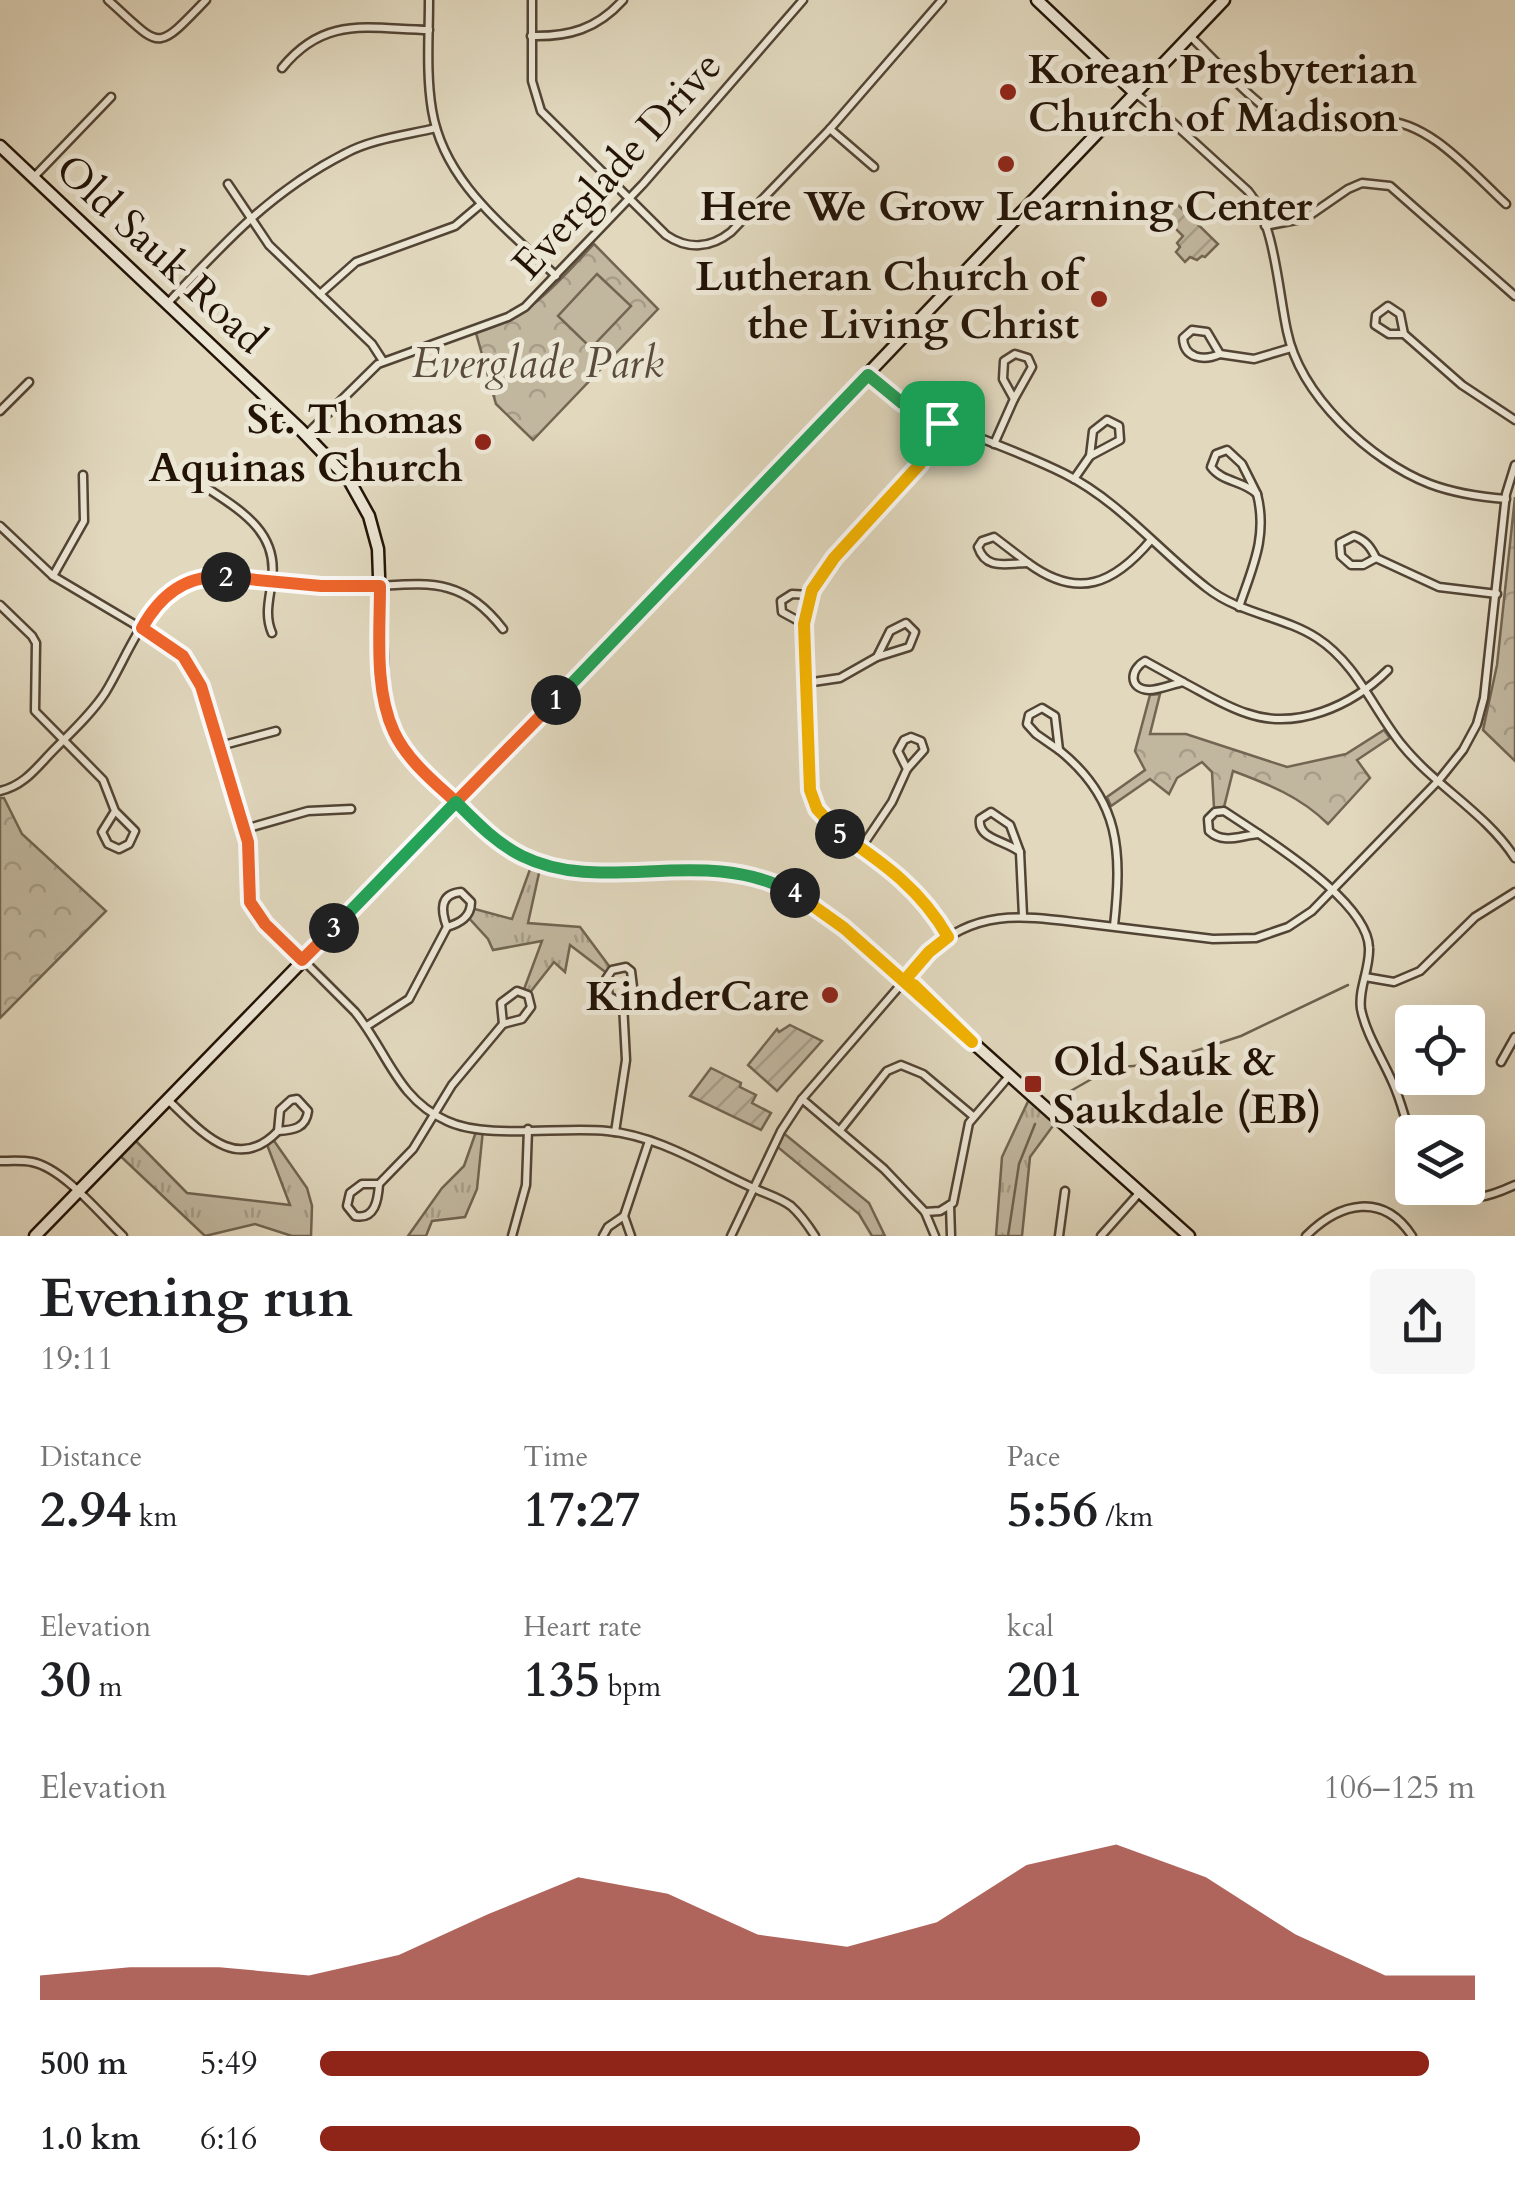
<!DOCTYPE html>
<meta charset="utf-8">
<style>
body{margin:0;font-family:Cardo,serif;background:#f6f6f6;color:#202124;height:100vh;display:flex;flex-direction:column;font-size:38px;white-space:nowrap}
*{box-sizing:border-box;margin:0}
p{font-size:32px;color:#757577}
.icon{flex:none;width:55px;height:55px;fill:none;stroke:currentColor;stroke-width:2;stroke-linecap:round;stroke-linejoin:round}
.map{position:relative;height:1236px;overflow:hidden}
.side{display:flex;flex-direction:column;background:#fff;flex:1}
.side>*{flex:none}
.fabs{position:absolute;left:1395px;top:1005px;display:grid;gap:20px}
.fabs a{display:grid;place-items:center;width:90px;height:90px;border-radius:10px;background:#fff;box-shadow:0 10px 40px #0002;font-size:50px}
.pin{position:absolute;display:grid;place-items:center;width:85px;height:85px;color:#fff;margin:-42px;border-radius:20px;box-shadow:0 5px 15px #0006}
.km{position:absolute;width:50px;height:50px;margin:-25px;border-radius:50%;background:#222;color:#fff;font-size:28px;line-height:50px;text-align:center}
.round{display:grid;place-items:center;flex:none;width:105px;height:105px;border-radius:10px;background:#f6f6f6}
.overview{display:flex;align-items:center;justify-content:space-between;height:170px;padding:0 40px}
h1{font-size:55px;font-weight:700;line-height:75px}
.metrics{display:grid;grid-template-columns:repeat(3,1fr);gap:15px;height:170px;padding:10px 40px}
.metrics div{display:grid;align-content:center}
.metrics b{font-size:50px;font-weight:700}
.metrics small{font-size:28px;font-weight:400}
.metrics p{font-size:28px}
.chart{height:280px;padding:20px 40px}
.chart p{display:flex;justify-content:space-between}
.chart svg{width:100%;height:180px;margin-top:10px;fill:#8f2418;opacity:.7}
ul{padding:0 40px;list-style:none;font-size:32px}
li{display:grid;grid-template-columns:160px 120px 1fr;align-items:center;height:75px}
li i{height:25px;border-radius:12px;background:#8f2418}
.map>svg:first-child{display:block}
.grass{fill:url(#grass-tufts);stroke:#726552;stroke-width:2.5}
.park{fill:url(#park-crowns);stroke:#726552;stroke-width:2.5}
.garden{fill:url(#garden-furrows);stroke:#726552;stroke-width:2.5}
.pitch{fill:#c1b79f;stroke:#726552;stroke-width:2.5}
.lines{fill:none;stroke-linecap:round;stroke-linejoin:round}
.stream{stroke:#6e614f;stroke-width:2.5}
.street-casing{stroke:#524434;stroke-width:11}
.secondary-casing{stroke:#221306;stroke-width:15}
.street{stroke:#ece6d5;stroke-width:6}
.secondary{stroke:#ece6d5;stroke-width:10}
.split-1-casing{stroke:#fff;stroke-width:20}
.split-2-casing{stroke:#fff;stroke-width:20}
.split-3-casing{stroke:#fff;stroke-width:20}
.split-4-casing{stroke:#fff;stroke-width:20}
.split-5-casing{stroke:#fff;stroke-width:20}
.split-6-casing{stroke:#fff;stroke-width:20}
.split-1{stroke:#22a559;stroke-width:12}
.split-2{stroke:#f0652b;stroke-width:12}
.split-3{stroke:#f0652b;stroke-width:12}
.split-4{stroke:#22a559;stroke-width:12}
.split-5{stroke:#f5b400;stroke-width:12}
.split-6{stroke:#f5b400;stroke-width:12}
.poi-dot{fill:#8f2418;stroke:#ece6d5;stroke-width:4}
.labels{text-anchor:middle;stroke-width:10;stroke-linejoin:round;paint-order:stroke}
.poi-label{font-size:42px;font-weight:bold;fill:#221306;stroke:#ece6d5;text-anchor:end}
.street-label{font-size:42px;fill:#221306;stroke:#ece6d5}
.park-label{font-size:42px;font-style:italic;fill:#5a4c3c;stroke:#ece6d5}
</style>
<div class="map">
<svg width="1515" height="1236" viewBox="0 0 1515 1236">
<defs>
<pattern id="grass-tufts" width="24" height="20" patternUnits="userSpaceOnUse" patternTransform="scale(2.5)"><rect width="24" height="20" fill="#c1b79f"/><path d="M3 7l-1-3M5 7V3M7 7l1-3M15 17l-1-3M17 17v-4M19 17l1-3" fill="none" stroke="#a69c87"/></pattern>
<pattern id="park-crowns" width="20" height="18" patternUnits="userSpaceOnUse" patternTransform="scale(2.5)"><rect width="20" height="18" fill="#c1b79f"/><path d="M2 6a3 3 0 1 1 6 0M12 15a3 3 0 1 1 6 0" fill="none" stroke="#a69c87"/></pattern>
<pattern id="garden-furrows" width="10" height="10" patternUnits="userSpaceOnUse" patternTransform="scale(2.5)"><rect width="10" height="10" fill="#c1b79f"/><path d="M-1 1l2-2M0 10L10 0M9 11l2-2" fill="none" stroke="#a69c87"/></pattern>
</defs>
<rect width="100%" height="100%" fill="#e1d8be"/>
<filter id="stains"><feTurbulence type="fractalNoise" baseFrequency=".002" numOctaves="4"/><feColorMatrix values="0 0 0 0 .2 0 0 0 0 .09 0 0 0 0 .02 0 0 0 .5 -.17"/></filter>
<radialGradient id="worn" r=".72"><stop offset=".6" stop-color="#630" stop-opacity="0"/><stop offset="1" stop-color="#630" stop-opacity=".3"/></radialGradient>
<g class="grass">
<polygon points="533,861 541,864 528,923 580,927 612,970 608,974 570,945 565,972 554,962 528,995 523,992 542,941 493,950 488,939 467,916 471,908 512,919"/>
<polygon points="1031,1095 1058,1119 1030,1157 1022,1236 996,1236 1002,1157"/>
<polygon points="477,1129 483,1130 477,1189 465,1217 432,1221 426,1236 408,1236 442,1188 464,1166"/>
<polygon points="781,1131 869,1203 885,1236 872,1236 859,1214 774,1144"/>
<polygon points="131,1136 187,1193 290,1205 266,1142 272,1138 307,1188 312,1206 311,1236 292,1236 255,1224 205,1236 116,1152"/>
</g>
<g class="park">
<path d="M594,244l64,65 -125,131 -37,-36 -20,-71c55,-16 80,-49 118,-89z"/>
<polygon points="1515,497 1515,761 1483,730 1497,665"/>
<path d="M1160,694l-10,40h36l101,33 59,-13 38,-24 6,8 -33,22 13,18 -42,46c-27,-27 -60,-40 -95,-53l-9,36 -10,1 -2,-36 -10,-10 -25,16 -8,16 -19,-15 -39,27 -4,-9 38,-27 -10,-19 15,-56z"/>
<polygon points="0,798 4,798 22,834 106,911 0,1018"/>
</g>
<g class="garden">
<polygon points="1176,203 1218,244 1205,257 1202,256 1197,260 1190,257 1185,262 1176,252 1180,247 1177,243 1183,236 1163,216"/>
<polygon points="790,1025 822,1041 777,1091 748,1065 777,1029 779,1032"/>
<polygon points="711,1068 741,1083 740,1087 756,1095 752,1103 771,1113 761,1130 690,1096"/>
</g>
<polygon class="pitch" points="597,274 631,306 591,348 558,316"/>
<g class="lines">
<g class="stream">
<polyline points="1060,1097 1111,1068 1155,1064 1241,1036 1348,985"/>
<polyline points="1008,1236 1019,1164 1035,1124"/>
</g>
<defs>
<g id="street">
<path d="M108,0c54,48 46,54 98,0"/>
<path d="M429,0c0,36 -3,74 3,110 12,73 74,117 124,166"/>
<path d="M532,0v81l9,30 125,124c22,15 45,13 65,-3l99,-103 112,-129"/>
<path d="M531,36c38,1 66,-7 92,-36"/>
<path d="M1190,36c24,23 76,81 105,90 26,9 59,-3 85,-5 47,-3 93,53 126,83"/>
<path d="M282,68c43,-53 86,-39 147,-38"/>
<path d="M1135,93l34,26 79,72c27,32 30,99 39,140 13,64 83,130 143,153 24,9 50,13 76,15"/>
<polyline points="830,129 874,167"/>
<polyline points="34,177 111,97"/>
<polyline points="228,184 269,245 372,344 383,361"/>
<polyline points="1265,226 1306,218 1348,189 1362,183 1390,186 1515,296"/>
<polyline points="320,294 356,262 455,226 481,204"/>
<path d="M168,303c56,-60 103,-112 178,-150 26,-14 61,-18 90,-25"/>
<polygon points="1388,306 1400,314 1404,334 1389,334 1375,325 1376,315"/>
<path d="M1192,330l15,2 13,22c-16,7 -36,5 -37,-16z"/>
<polyline points="1404,334 1462,385 1515,420"/>
<polygon points="1015,354 1028,358 1032,367 1014,399 1003,379 1004,361"/>
<polyline points="1220,354 1254,359 1291,348"/>
<path d="M869,375c60,53 127,64 196,99 54,27 94,77 142,114 33,26 76,28 110,50 40,26 56,71 85,107 33,41 84,68 113,113"/>
<polyline points="0,411 29,382"/>
<polygon points="1107,420 1119,426 1120,440 1090,456 1093,431"/>
<path d="M942,423l-21,41 -100,110 -9,16 -8,34 6,166c11,45 63,62 95,91 18,16 32,35 43,56"/>
<polyline points="306,435 378,364 508,317 525,307 643,184 803,0"/>
<polyline points="994,444 1014,399"/>
<path d="M1227,450l15,14 15,30c-14,-14 -34,-11 -46,-27l5,-13z"/>
<polyline points="1074,479 1090,456"/>
<path d="M195,480c37,26 84,47 77,99 -2,19 -8,35 0,54"/>
<path d="M0,526l53,50 118,70 22,24 49,146 6,26v52l4,15 103,103c32,39 42,87 92,109 40,19 114,5 160,10 52,5 96,34 142,55 14,7 30,11 42,20 10,9 17,19 24,30"/>
<path d="M1354,536c12,4 17,12 22,22l-13,7h-12l-10,-9 -1,-13z"/>
<path d="M994,537l34,26c-21,0 -42,8 -50,-16l4,-6z"/>
<polyline points="1376,558 1439,587 1497,594"/>
<path d="M1028,563c50,37 86,21 123,-23"/>
<polyline points="53,576 84,521 83,475"/>
<polyline points="0,605 32,636 36,643 35,711 103,780 115,811 135,831 129,844 119,849 108,844 102,832 115,811"/>
<path d="M1239,607c13,-39 29,-70 18,-113"/>
<polygon points="906,623 915,632 909,647 877,657 890,631"/>
<polyline points="804,624 782,612 781,601 792,594 810,595"/>
<path d="M1145,661l38,21c-10,2 -24,8 -34,8 -21,-1 -19,-21 -4,-29z"/>
<path d="M1183,682c21,11 41,24 63,31 50,18 106,-7 142,-43"/>
<polyline points="806,683 840,678 877,657"/>
<polygon points="1042,708 1055,716 1059,750 1036,734 1027,724 1029,715"/>
<polygon points="911,737 921,741 924,750 907,769 898,751 904,740"/>
<polyline points="220,746 276,731"/>
<path d="M1059,750c62,50 63,102 55,176"/>
<path d="M0,791c22,-5 34,-20 48,-35 19,-20 42,-40 57,-63 25,-40 42,-101 93,-114 39,-10 115,9 160,8 64,-2 101,-15 145,42"/>
<path d="M1224,811l35,23c-18,1 -35,11 -50,-3l-1,-12 7,-7z"/>
<path d="M991,812l19,13 10,27c-15,-12 -43,-13 -40,-33z"/>
<polyline points="245,829 308,811 351,809"/>
<path d="M1259,834c31,21 109,73 110,114 1,21 -11,41 -8,61 5,25 21,49 31,72 9,19 13,39 20,58"/>
<polyline points="861,848 892,802 907,769"/>
<polyline points="1020,852 1023,916"/>
<path d="M461,892l10,10c0,15 -11,21 -24,25 -6,-16 -8,-33 14,-35z"/>
<polygon points="626,967 631,971 633,987 623,1004 609,996 606,979 612,970"/>
<polyline points="1365,977 1394,982 1420,971 1475,917 1515,892"/>
<polygon points="517,991 528,995 531,1007 522,1019 503,1024 501,1003"/>
<polyline points="367,1026 409,999 447,927"/>
<polyline points="1501,1062 1515,1037"/>
<path d="M297,1099l11,12c-2,17 -14,19 -30,20l2,-21 11,-10z"/>
<polyline points="802,1099 884,1169 925,1212 935,1236"/>
<path d="M168,1100c32,30 68,75 110,31"/>
<polyline points="841,1129 887,1071 901,1065 923,1074 973,1116"/>
<polyline points="615,1132 626,1060 623,1004"/>
<path d="M0,1161c10,0 22,-1 32,1 31,6 68,52 91,74"/>
<path d="M362,1184h17c-1,16 -4,36 -24,32l-8,-10 3,-13z"/>
<polyline points="379,1184 413,1149 452,1085 503,1024"/>
<path d="M1440,1188c26,17 49,9 75,-3"/>
<polyline points="950,1205 951,1236"/>
<polyline points="925,1212 940,1211 953,1203 969,1123 1010,1075"/>
<polyline points="624,1216 649,1141"/>
<polyline points="512,1236 526,1185 528,1129"/>
<polyline points="603,1236 608,1227 624,1216 631,1236"/>
<path d="M731,1236l50,-105 21,-32 127,-147c48,-44 95,-36 153,-29 44,5 87,11 131,16l43,-1 32,-11 24,-16 127,-131 24,-30 14,-26 7,-26 22,-204 9,-29"/>
<polyline points="1059,1236 1065,1191"/>
<polyline points="1101,1236 1140,1192"/>
<path d="M1306,1236c34,-34 77,-44 106,0"/>
</g>
<g id="secondary">
<polyline points="1037,0 1135,93"/>
<path d="M0,146l301,284 48,50 20,36 9,33 5,137c6,50 28,73 63,107 24,23 46,48 75,63 86,43 183,-16 281,41 49,29 90,74 133,112 85,75 169,151 254,227"/>
<polyline points="35,1236 579,677 1224,0"/>
</g>
</defs>
<use href="#street" class="street-casing"/>
<use href="#secondary" class="secondary-casing"/>
<use href="#street" class="street"/>
<use href="#secondary" class="secondary"/>
</g>
<g class="lines">
<defs>
<polyline id="split-1" points="556,700 868,375 902,403 942,423"/>
<path id="split-2" d="M226,577l95,9h59c0,46 -6,103 14,146 13,28 40,50 62,70l100,-102"/>
<path id="split-3" d="M226,577c-39,-3 -66,18 -84,51l41,28 18,30 47,156 2,60 15,22 37,36 32,-32"/>
<path id="split-4" d="M334,928l122,-126c20,20 40,41 66,54 83,41 179,-13 273,37"/>
<path id="split-5" d="M795,893l49,35 128,114 -58,-57 -10,-4 25,-29 19,-15c-26,-46 -64,-74 -108,-103"/>
<polyline id="split-6" points="840,834 817,809 810,790 804,624 812,590 834,558 920,464 942,423"/>
</defs>
<use href="#split-1" class="split-1-casing"/>
<use href="#split-2" class="split-2-casing"/>
<use href="#split-3" class="split-3-casing"/>
<use href="#split-4" class="split-4-casing"/>
<use href="#split-5" class="split-5-casing"/>
<use href="#split-6" class="split-6-casing"/>
<use href="#split-1" class="split-1"/>
<use href="#split-2" class="split-2"/>
<use href="#split-3" class="split-3"/>
<use href="#split-4" class="split-4"/>
<use href="#split-5" class="split-5"/>
<use href="#split-6" class="split-6"/>
</g>
<g class="poi-dot">
<circle cx="1008" cy="92" r="10"/>
<circle cx="1006" cy="164" r="10"/>
<circle cx="1099" cy="299" r="10"/>
<circle cx="483" cy="442" r="10"/>
<circle cx="830" cy="995" r="10"/>
<rect x="1023" y="1074" width="20" height="20" rx="5"/>
</g>
<g class="labels">
<g class="poi-label">
<text x="1028" y="83" text-anchor="start">Korean Presbyterian<tspan x="1028" dy="48">Church of Madison</tspan></text>
<text x="1006" y="220" text-anchor="middle">Here We Grow Learning Center</text>
<text x="1079" y="290">Lutheran Church of<tspan x="1079" dy="48">the Living Christ</tspan></text>
<text x="463" y="433">St. Thomas<tspan x="463" dy="48">Aquinas Church</tspan></text>
<text x="810" y="1010">KinderCare</text>
<text x="1053" y="1075" text-anchor="start">Old Sauk &amp;<tspan x="1053" dy="48">Saukdale (EB)</tspan></text>
</g>
<g class="street-label">
<text transform="translate(616 164) rotate(-48)" y="15">Everglade Drive</text>
<text transform="translate(162 253) rotate(43)" y="15">Old Sauk Road</text>
</g>
<g class="park-label">
<text x="538" y="377">Everglade Park</text>
</g>
</g>
<rect width="100%" height="100%" filter="url(#stains)"/>
<rect width="100%" height="100%" fill="url(#worn)"/>
</svg>
<div class="fabs">
<a><svg class="icon" aria-label="locate" viewBox="0 0 24 24"><circle cx="12" cy="12" r="6"/><path d="M12 2v4M12 18v4M2 12h4M18 12h4"/></svg></a>
<a><svg class="icon" aria-label="layers" viewBox="0 0 24 24"><path d="M12 4l9 5-9 5-9-5zM3 14l9 5 9-5"/></svg></a>
</div>
<div class="pin" style="left:942px;top:423px;background:#1e9e55"><svg class="icon" aria-label="arrive" viewBox="0 0 24 24"><path d="M6 21V4h12l-3 4 3 4H6"/></svg></div>
<b class="km" style="left:556px;top:700px">1</b>
<b class="km" style="left:226px;top:577px">2</b>
<b class="km" style="left:334px;top:928px">3</b>
<b class="km" style="left:795px;top:893px">4</b>
<b class="km" style="left:840px;top:834px">5</b>
</div>
<section class="side">
<div class="overview"><div><h1>Evening run</h1><p>19:11</p></div><a class="round"><svg class="icon" aria-label="share" viewBox="0 0 24 24"><path d="M12 15V3M7 8l5-5 5 5M5 13v7h14v-7"/></svg></a></div>
<div class="metrics">
<div><p>Distance</p><b>2.94<small> km</small></b></div>
<div><p>Time</p><b>17:27</b></div>
<div><p>Pace</p><b>5:56<small> /km</small></b></div>
</div>
<div class="metrics">
<div><p>Elevation</p><b>30<small> m</small></b></div>
<div><p>Heart rate</p><b>135<small> bpm</small></b></div>
<div><p>kcal</p><b>201</b></div>
</div>
<div class="chart"><p><span>Elevation</span>106–125 m</p>
<svg viewBox="0 0 160 44" preserveAspectRatio="none"><path d="M0 44V38L10 36L20 36L30 38L40 33L50 23L60 14L70 18L80 28L90 31L100 25L110 11L120 6L130 14L140 28L150 38L160 38V44z"/></svg>
</div>
<ul>
<li><b>500 m</b>5:49<i style="width:96%"></i></li>
<li><b>1.0 km</b>6:16<i style="width:71%"></i></li>
</ul>
</section>
